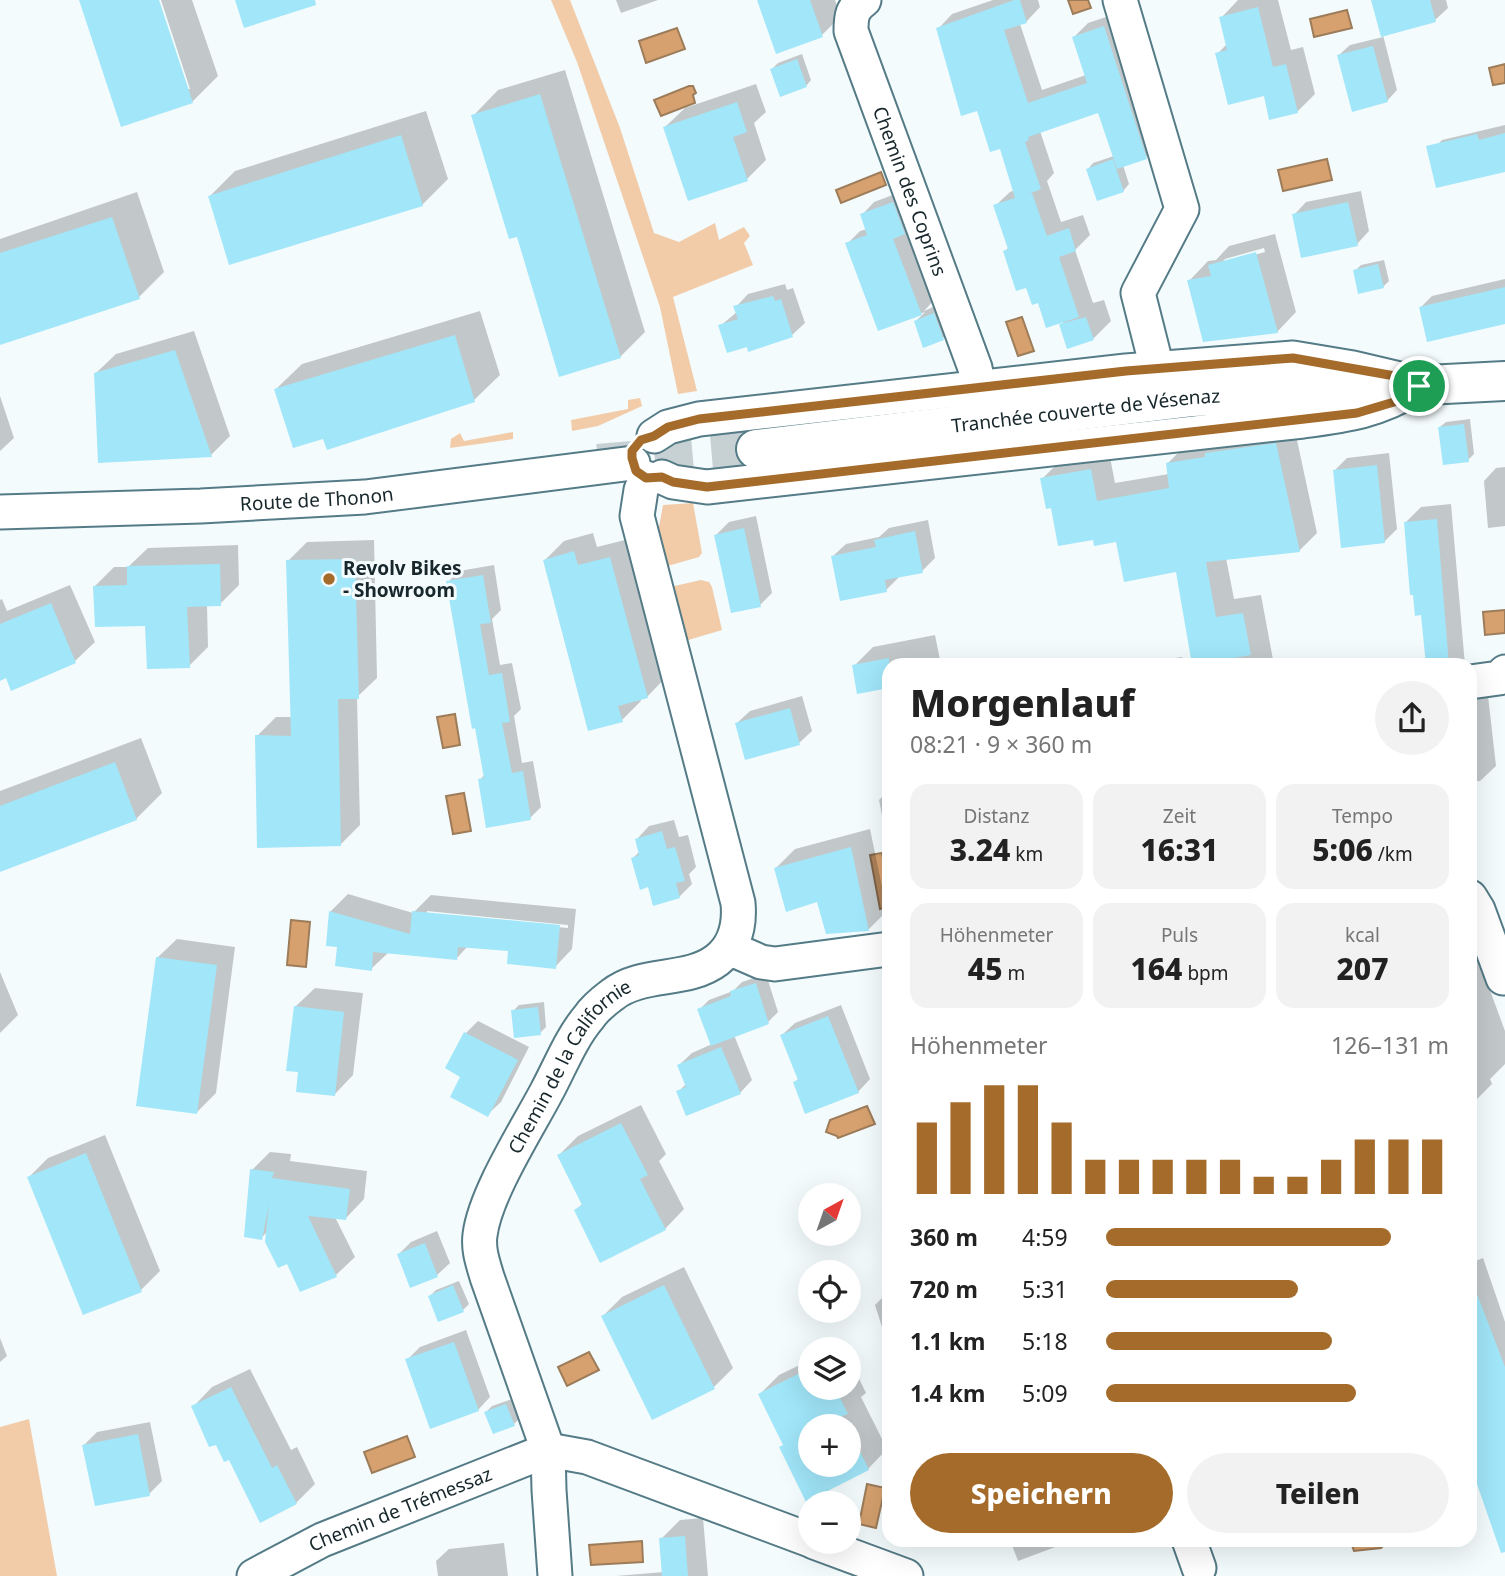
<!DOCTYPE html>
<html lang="de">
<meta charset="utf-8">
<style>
body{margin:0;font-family:"Noto Sans",sans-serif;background:#f2f2f2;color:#222;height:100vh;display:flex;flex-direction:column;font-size:26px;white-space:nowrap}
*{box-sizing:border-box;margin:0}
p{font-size:23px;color:#767676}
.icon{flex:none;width:38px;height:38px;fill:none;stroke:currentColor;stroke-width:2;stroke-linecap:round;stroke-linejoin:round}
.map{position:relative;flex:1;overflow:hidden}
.panel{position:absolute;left:882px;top:658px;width:595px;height:889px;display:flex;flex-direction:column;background:#fff;border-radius:21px;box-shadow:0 7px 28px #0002}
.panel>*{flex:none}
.needle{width:46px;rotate:40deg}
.controls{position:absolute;left:798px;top:1183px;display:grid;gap:14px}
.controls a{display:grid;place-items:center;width:63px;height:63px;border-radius:50%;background:#fff;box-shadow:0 7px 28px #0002;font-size:35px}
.pin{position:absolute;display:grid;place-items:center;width:60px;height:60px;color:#fff;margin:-30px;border:4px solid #fff;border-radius:50%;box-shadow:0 2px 7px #0007}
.round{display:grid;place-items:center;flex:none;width:74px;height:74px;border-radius:37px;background:#f2f2f2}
.summary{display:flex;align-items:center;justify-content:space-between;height:119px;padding:0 28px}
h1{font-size:38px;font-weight:800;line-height:52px}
.stats{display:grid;grid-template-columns:repeat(3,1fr);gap:10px;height:119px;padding:7px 28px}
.stats div{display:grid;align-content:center;border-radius:18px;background:#f2f2f2;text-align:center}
.stats b{font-size:30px;font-weight:800}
.stats small{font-size:19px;font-weight:400}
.stats p{font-size:19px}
.chart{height:196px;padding:14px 28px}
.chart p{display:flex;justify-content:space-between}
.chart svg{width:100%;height:126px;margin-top:7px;stroke:#a56b2b;stroke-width:6}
.button{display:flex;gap:14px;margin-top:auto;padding:14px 28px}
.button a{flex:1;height:80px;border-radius:42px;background:#a56b2b;color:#fff;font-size:28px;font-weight:800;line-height:80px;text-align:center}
.button a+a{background:#f2f2f2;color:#222}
ul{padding:0 28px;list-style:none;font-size:23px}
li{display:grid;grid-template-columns:112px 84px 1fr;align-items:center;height:52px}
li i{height:18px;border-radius:9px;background:#a56b2b}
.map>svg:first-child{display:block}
.green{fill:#f2cca9}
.water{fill:#d6a16e;stroke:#9d7c5a;stroke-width:2}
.shadow{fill:#0003;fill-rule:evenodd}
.building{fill:#a1e6f9}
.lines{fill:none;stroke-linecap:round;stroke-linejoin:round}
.major-tunnel{stroke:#c7d1d3;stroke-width:38;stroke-dasharray:38 19;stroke-linecap:butt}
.minor-casing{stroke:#547b86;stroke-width:37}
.major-casing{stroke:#547b86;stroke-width:42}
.minor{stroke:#fff;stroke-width:33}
.major{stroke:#fff;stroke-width:38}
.route-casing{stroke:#fff;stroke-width:14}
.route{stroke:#a56b2b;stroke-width:9}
.poi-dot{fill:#a56b2b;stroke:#f3fbfd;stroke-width:2.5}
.labels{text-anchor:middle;stroke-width:6;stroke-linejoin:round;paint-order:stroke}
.street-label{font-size:19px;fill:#17272b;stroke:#f3fbfd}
.poi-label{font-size:19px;font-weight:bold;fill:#17272b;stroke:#f3fbfd;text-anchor:start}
</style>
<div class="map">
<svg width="1505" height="1576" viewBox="0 0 1505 1576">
<rect width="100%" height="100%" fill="#f3fbfd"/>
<g class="green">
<polygon points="551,0 570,0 620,128 654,233 679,242 715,223 719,240 744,227 750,236 744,243 753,265 673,297 697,391 678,394 660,307 577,62"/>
<polygon points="640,398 642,406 598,426 572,431 571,420 628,409 628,400"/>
<polygon points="513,432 513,439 450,448 451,439 460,433 464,441"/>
<polygon points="693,503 702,553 699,557 664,567 657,538 663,505"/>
<polygon points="701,580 709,582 712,587 722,630 685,641 670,587"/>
<polygon points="29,1419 57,1576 0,1576 0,1427"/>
</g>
<g class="water">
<polygon points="1068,0 1088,0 1091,8 1073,14"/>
<polygon points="1347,10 1352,28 1314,37 1310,19"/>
<polygon points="677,28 685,49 646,63 639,41"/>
<polygon points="1505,64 1505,83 1493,85 1489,68"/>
<polygon points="689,86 693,86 696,93 693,95 695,103 661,116 654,100"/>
<polygon points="1327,159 1332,180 1283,191 1278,170"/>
<polygon points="881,172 886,185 841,203 836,190"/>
<polygon points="1022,317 1034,351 1018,356 1006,322"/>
<polygon points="1505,610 1505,633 1485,635 1483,612"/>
<polygon points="455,714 460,745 443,748 437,717"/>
<polygon points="464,793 471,831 453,834 446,796"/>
<polygon points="882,853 889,889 889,907 880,909 870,855"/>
<polygon points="291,920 310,922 306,967 287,965"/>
<polygon points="867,1106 875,1124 838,1138 837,1136 826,1132 830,1120"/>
<polygon points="589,1352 599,1370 567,1386 558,1367"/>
<polygon points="407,1436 415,1457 372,1473 364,1452"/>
<polygon points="867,1484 885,1488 876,1528 859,1524"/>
<polygon points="1350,1540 1389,1540 1381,1548 1354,1551"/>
<polygon points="642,1541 643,1562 591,1565 589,1545"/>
</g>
<g class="shadow">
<polygon points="80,0 157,0 187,89 190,89 161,0 192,0 218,76 192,102"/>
<polygon points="616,0 658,0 621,13"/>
<polygon points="758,0 835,0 841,16 822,35"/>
<polygon points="993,0 1038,0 1040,7 1026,22 1020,24 1042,90 1086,75 1074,37 1088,23 1118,13 1160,143 1146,157 1123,165 1129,184 1124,190 1098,199 1088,169 1093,163 1114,156 1099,111 1040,131 1054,173 1047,181 1061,222 1083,215 1090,235 1075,250 1093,303 1104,300 1111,321 1094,338 1068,347 1061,325 1066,319 1039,301 1005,251 1009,247 995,206 1010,192 1015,190 1001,146 978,108 938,29 952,14"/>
<polygon points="1238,0 1278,0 1291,50 1303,47 1315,94 1297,112 1265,94 1217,54 1227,44 1221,18"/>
<polygon points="1374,0 1446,0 1448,8 1435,20 1383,35 1397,90 1387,101 1339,55 1350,45 1383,37"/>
<polygon points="802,54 811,80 806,86 772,69 778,63"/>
<polygon points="565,70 645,332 620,357 518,235 473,116 498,90"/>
<polygon points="756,84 766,112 754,123 766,160 747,179 665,127 685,108"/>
<polygon points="426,111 448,179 422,205 210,196 235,171"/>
<polygon points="1505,125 1505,171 1430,153 1442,140"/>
<polygon points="906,190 933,301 924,311 947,301 956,326 943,338 916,321 925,312 879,329 847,244 860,231 867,229 862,215 874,202"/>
<polygon points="1361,191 1369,231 1357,244 1294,215 1306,202"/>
<polygon points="137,192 164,272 139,297 0,330 0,239"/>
<path d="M1275,234l21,78 -19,20 -88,-51 19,-20 8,-1 13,-14zM1264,248l1,4 -45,12 5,-5z"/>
<polygon points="1384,260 1389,281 1383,287 1355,271 1361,265"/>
<polygon points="1505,279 1505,322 1421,307 1432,296"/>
<polygon points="785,284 787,290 793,288 805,323 792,335 748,345 720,326 737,312 736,307 748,294"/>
<polygon points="480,311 500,375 474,400 324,437 276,389 302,364"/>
<polygon points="194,331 230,436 211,455 96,373 116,354"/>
<polygon points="0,396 14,438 0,451"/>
<polygon points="1470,419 1474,454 1468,460 1440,427 1446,422"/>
<polygon points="1294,426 1317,533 1299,551 1226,558 1234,599 1261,595 1274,665 1219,665 1177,570 1118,540 1094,538 1053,506 1042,479 1060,461 1109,452 1115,483 1169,474 1168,463 1186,445"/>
<polygon points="1389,453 1397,529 1384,542 1335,470 1347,458"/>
<polygon points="1505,467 1505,526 1488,528 1484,481 1496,468"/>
<polygon points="1451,504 1465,665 1428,665 1423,613 1414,593 1406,522 1421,507"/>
<polygon points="756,516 772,593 760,605 716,535 729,522"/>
<polygon points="928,520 935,558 922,571 899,577 886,590 833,556 846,544 879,537 889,528"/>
<polygon points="593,533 597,547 629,539 666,677 647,697 640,698 641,701 622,720 544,561 564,541"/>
<polygon points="374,540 377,678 357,697 360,825 341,844 257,736 276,717 292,717 288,561 307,542"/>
<polygon points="238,545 239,585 220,604 207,605 208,647 189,666 147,624 95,586 114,567 128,567 148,548"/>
<polygon points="494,565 501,610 492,619 500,665 512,663 521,709 514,716 522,763 533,761 541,807 530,818 480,780 485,774 448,582 459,571"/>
<polygon points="70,585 95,642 75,661 12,688 7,676 0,679 0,600 2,599 7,611"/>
<polygon points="935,635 941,665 889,665 889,718 883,688 854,666 873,647"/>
<polygon points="1182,657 1183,665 1155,665 1161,660"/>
<polygon points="1487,687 1496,766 1480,781 1470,782 1470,688"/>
<polygon points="802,696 812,731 799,743 737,723 750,711"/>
<polygon points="141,738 162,793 136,819 0,870 0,791"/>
<polygon points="889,790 889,826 884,826 879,800"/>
<polygon points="674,820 679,837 688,835 696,867 689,874 692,884 679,897 649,885 633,858 640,851 637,839 649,826"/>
<polygon points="870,829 887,911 868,930 818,900 776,868 795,849"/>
<path d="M348,894l65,19 18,-18 145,14 -4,40 -17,18 -45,-17 -43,-3 -11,12 -67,-7 -18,17 -32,-24 -11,-1 3,-33zM427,911l141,14v3l-141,-13z"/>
<polygon points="1470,936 1505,1031 1505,1064 1490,1079 1492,1084 1470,1106"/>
<polygon points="177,939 235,947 216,1093 197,1112 157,958"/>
<polygon points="0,972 18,1015 0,1033"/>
<polygon points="766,974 778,1012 768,1022 734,1035 752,1080 740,1093 678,1092 687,1083 679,1065 692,1053 712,1044 699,1010 709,1000 733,991 742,982"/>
<polygon points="315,988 363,993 353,1075 334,1095 300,1071 295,1007"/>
<polygon points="544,1002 546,1027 540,1033 513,1011 519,1005"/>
<polygon points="841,1005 870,1079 858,1092 795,1082 799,1078 782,1035 795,1023"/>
<polygon points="478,1021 529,1047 501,1102 488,1114 463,1076 465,1034"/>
<polygon points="641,1105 666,1154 659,1161 684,1209 665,1229 576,1210 583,1203 559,1155 578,1136"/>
<polygon points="105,1135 160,1271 141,1290 29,1177 48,1158"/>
<polygon points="270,1152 291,1154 290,1161 367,1171 364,1199 346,1218 335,1217 355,1257 336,1275 301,1290 288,1262 268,1231 261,1238 252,1170"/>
<polygon points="437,1231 450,1263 437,1275 399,1254 411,1242"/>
<polygon points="1483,1258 1505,1322 1505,1527 1470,1460 1470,1263"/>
<polygon points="684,1267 733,1368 714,1387 653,1417 603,1316 622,1297"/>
<polygon points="459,1281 469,1304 463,1310 430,1296 436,1290"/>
<polygon points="889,1291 889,1346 888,1346 875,1305"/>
<polygon points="466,1330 490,1397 478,1410 407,1360 420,1347"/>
<polygon points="0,1338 7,1356 0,1362"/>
<polygon points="842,1344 844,1349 831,1349"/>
<path d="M849,1358l17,35 -5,4 26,52 -19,20 -61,30 -23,-55 -24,-50 19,-19 31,-15v28h39zM810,1426h39v39h-39z"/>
<polygon points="250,1369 291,1450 297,1447 315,1484 296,1503 229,1458 193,1407 212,1387"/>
<polygon points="512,1399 520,1418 514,1424 486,1412 492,1406"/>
<polygon points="150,1422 162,1481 149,1494 84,1445 97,1432"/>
<polygon points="703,1518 708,1576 616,1576 664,1572 661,1539 680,1520"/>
<polygon points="1010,1540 1074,1540 1018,1561"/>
<polygon points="1090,1540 1107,1540 1092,1545"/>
<polygon points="504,1543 508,1576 438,1576 436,1561 449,1549"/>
</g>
<g class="building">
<polygon points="79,0 159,0 193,103 121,127"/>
<polygon points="235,0 315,0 316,5 244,28"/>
<polygon points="757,0 810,0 823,37 776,54"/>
<polygon points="1014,0 1020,0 1027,23 1004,30 1028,103 1087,83 1072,37 1104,26 1147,159 1117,169 1098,113 1028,137 1029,140 1025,142 1041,189 1026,195 1032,193 1047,236 1069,228 1076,251 1059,257 1079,317 1046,328 1038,303 1032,305 1026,288 1016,291 1003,251 1008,249 993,205 1015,198 1000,149 990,152 977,111 961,116 936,28"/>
<polygon points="1371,0 1430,0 1436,22 1381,37"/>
<polygon points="1258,7 1273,67 1286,64 1298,113 1269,120 1264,96 1228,105 1215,53 1227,50 1219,17"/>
<polygon points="1373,46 1388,102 1352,112 1337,55"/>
<polygon points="797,59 807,87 780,97 770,69"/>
<polygon points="540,94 621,358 559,377 517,237 509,239 471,115"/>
<polygon points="737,102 747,132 733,137 748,181 688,201 663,127"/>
<polygon points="1505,133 1505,172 1436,188 1426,146 1477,134 1479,140"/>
<polygon points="401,135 423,206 229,265 208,196"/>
<polygon points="1113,159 1124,192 1097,201 1086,169"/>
<polygon points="893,202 905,234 893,239 922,315 878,331 845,243 867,235 860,214"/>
<polygon points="1348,202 1358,246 1301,258 1292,214"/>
<polygon points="112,217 140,299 0,345 0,253"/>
<polygon points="1256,252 1278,333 1203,342 1187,280 1211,276 1208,265"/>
<polygon points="1378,264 1384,288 1358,294 1353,270"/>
<polygon points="1505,287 1505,324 1427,342 1419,307"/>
<polygon points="773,296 775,301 781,299 793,337 748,352 747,347 727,353 718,325 738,319 733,306"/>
<polygon points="934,313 944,340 923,348 914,321"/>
<polygon points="1086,317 1094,340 1067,349 1059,324"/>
<polygon points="455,335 475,402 327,450 323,439 293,448 274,389"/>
<polygon points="175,350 212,457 98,463 94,373"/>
<polygon points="1464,424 1469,462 1443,465 1438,427"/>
<polygon points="1276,443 1300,552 1206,562 1216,617 1243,613 1251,655 1192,665 1176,572 1124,582 1116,542 1094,546 1093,540 1058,546 1051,508 1046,509 1040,478 1091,469 1097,501 1169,488 1166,463 1205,457 1205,453"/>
<polygon points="1377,465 1385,543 1341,548 1333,470"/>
<polygon points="1437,519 1449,665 1426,665 1421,615 1415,616 1413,595 1410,595 1404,522"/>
<polygon points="744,528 761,607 731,613 714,535"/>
<polygon points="915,531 923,573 885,580 887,592 840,601 831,556 876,547 874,540"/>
<polygon points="574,551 578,565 610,557 648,698 618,706 623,722 588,731 543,560"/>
<polygon points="355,559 359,699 338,699 341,846 257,848 255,735 291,736 286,560"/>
<polygon points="220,564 221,606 187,607 190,668 147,669 145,626 95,627 93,586 127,585 127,566"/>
<polygon points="483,575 491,623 480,624 489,675 502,673 510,722 502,723 512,773 523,771 531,820 486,828 478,779 484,778 475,728 472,729 446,581"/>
<polygon points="51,603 76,663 11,691 6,678 0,681 0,624"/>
<polygon points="889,658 889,688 857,694 852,665"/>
<polygon points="790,708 800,745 745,760 735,723"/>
<polygon points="115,762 137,820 0,872 0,806"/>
<polygon points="662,831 667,849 675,847 685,881 676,883 680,898 653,906 648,887 640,890 631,858 639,855 635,839"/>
<polygon points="851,847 869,931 826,934 817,902 786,912 774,868"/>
<polygon points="329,911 410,934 412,911 560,925 556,969 507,964 508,951 458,947 457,960 373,952 372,971 335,966 337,947 326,946"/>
<polygon points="156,957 217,965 197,1114 136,1106"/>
<polygon points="756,983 769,1024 711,1046 697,1009 731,996 730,991"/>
<polygon points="294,1006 344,1012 335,1096 296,1092 298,1072 286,1071"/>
<polygon points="538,1007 541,1035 514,1038 511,1010"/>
<polygon points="828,1016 859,1093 805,1114 793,1082 798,1080 780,1035"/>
<polygon points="464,1032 518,1060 488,1117 450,1097 460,1077 445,1068"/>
<polygon points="721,1047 741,1094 686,1116 676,1091 686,1087 677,1065"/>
<polygon points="621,1123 648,1175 640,1179 666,1230 600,1263 574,1210 582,1205 557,1155"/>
<polygon points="86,1153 142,1292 83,1315 27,1177"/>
<polygon points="250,1169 274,1172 272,1178 350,1189 346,1220 308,1216 337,1277 300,1292 287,1264 278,1268 265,1242 269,1204 262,1240 244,1237"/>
<polygon points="425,1243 438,1277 410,1288 397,1254"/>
<polygon points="1472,1281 1505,1367 1505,1552 1501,1553 1470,1464 1470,1282"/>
<polygon points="453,1285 464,1312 438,1322 428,1296"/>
<polygon points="664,1285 715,1389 652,1420 601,1316"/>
<polygon points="454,1342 479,1411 430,1429 405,1359"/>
<polygon points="810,1368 810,1388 835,1388 848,1414 842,1416 847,1426 810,1426 810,1465 849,1465 849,1429 869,1470 806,1502 779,1447 783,1445 758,1394"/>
<polygon points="231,1387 272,1468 277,1465 297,1504 260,1523 229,1460 224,1462 216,1445 209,1447 191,1406"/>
<polygon points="506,1404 515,1426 493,1434 484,1412"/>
<polygon points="138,1434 150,1496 95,1506 82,1445"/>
<polygon points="685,1536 688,1576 662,1576 659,1538"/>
</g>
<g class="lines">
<polyline class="major-tunnel" points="598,463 756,449"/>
<defs>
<g id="minor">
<path id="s1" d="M864,0c-12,9 -13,16 -13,31l124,337 4,20"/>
<polyline points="1120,0 1182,209 1138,293 1157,368"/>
<polyline points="654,436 668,427 699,419 1126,371 1293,358 1353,368 1404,380"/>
<path d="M662,477l11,5 34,5 596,-66c45,-6 75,-10 114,-34"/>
<path id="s2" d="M0,512l201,-6 164,-9 268,-34"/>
<polyline points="1470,682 1499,678 1505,672"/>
<polyline points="1470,897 1478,910 1503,978"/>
<polyline points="729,948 761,962 775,964 889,949"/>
<polyline points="548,1450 587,1457 810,1540"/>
<polyline points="1189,1540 1199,1568"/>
<polyline points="814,1542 906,1576"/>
<path id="s3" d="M254,1576l68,-36 226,-90"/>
<path id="s4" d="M555,1576l-6,-86 -1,-40 -61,-173c-4,-14 -9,-27 -7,-42 5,-41 47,-106 67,-144 13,-24 24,-53 42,-74 6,-9 15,-16 23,-22 30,-24 75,-12 105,-35 18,-14 23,-35 21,-57l-101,-387 4,-26 5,-12"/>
</g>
<g id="major">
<path id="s5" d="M756,449l437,-52 312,-16"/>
</g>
</defs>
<use href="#minor" class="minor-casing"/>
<use href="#major" class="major-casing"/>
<use href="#minor" class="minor"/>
<use href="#major" class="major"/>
</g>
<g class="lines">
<defs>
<polygon id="route" points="1293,358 1395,376 1419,386 1394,402 1357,413 707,487 673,482 662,477 646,478 636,471 632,458 632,451 641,440 654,436 668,427 699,419 1126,371"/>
</defs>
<use href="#route" class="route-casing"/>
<use href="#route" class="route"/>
</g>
<circle class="poi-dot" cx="329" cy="579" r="7"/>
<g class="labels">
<g class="street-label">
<text dy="7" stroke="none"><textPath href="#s1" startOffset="206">Chemin des Coprins</textPath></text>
<text dy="7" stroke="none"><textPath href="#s5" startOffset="332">Tranchée couverte de Vésenaz</textPath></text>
<text dy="7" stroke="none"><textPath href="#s2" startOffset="317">Route de Thonon</textPath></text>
<text dy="7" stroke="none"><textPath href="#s4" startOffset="546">Chemin de la Californie</textPath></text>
<text dy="7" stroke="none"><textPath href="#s3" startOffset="161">Chemin de Trémessaz</textPath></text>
</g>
<g class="poi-label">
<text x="343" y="575">Revolv Bikes<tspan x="343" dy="22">- Showroom</tspan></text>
</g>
</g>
</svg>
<div class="controls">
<a><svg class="needle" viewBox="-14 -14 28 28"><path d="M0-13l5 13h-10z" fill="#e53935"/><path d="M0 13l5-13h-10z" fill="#767676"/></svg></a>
<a><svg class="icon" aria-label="locate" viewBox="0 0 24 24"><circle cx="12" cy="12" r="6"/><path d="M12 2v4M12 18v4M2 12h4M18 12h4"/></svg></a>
<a><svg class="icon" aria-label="layers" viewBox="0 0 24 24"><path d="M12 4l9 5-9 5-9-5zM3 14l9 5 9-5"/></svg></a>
<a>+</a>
<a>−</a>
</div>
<div class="pin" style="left:1419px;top:386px;background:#1e9e55"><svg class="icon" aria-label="arrive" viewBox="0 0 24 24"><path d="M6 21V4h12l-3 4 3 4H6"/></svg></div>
<section class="panel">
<div class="summary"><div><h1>Morgenlauf</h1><p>08:21 · 9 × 360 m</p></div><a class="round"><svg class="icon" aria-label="share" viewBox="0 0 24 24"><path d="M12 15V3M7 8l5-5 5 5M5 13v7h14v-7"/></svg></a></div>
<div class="stats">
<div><p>Distanz</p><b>3.24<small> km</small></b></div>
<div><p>Zeit</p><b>16:31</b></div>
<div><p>Tempo</p><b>5:06<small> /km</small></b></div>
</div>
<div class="stats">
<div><p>Höhenmeter</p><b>45<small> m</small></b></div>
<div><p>Puls</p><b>164<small> bpm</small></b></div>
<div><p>kcal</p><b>207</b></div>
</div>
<div class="chart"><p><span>Höhenmeter</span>126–131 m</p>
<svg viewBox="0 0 160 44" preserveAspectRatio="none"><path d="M5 44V19M15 44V12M25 44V6M35 44V6M45 44V19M55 44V32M65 44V32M75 44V32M85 44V32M95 44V32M105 44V38M115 44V38M125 44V32M135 44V25M145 44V25M155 44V25"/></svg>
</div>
<ul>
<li><b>360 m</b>4:59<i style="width:83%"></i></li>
<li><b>720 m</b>5:31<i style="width:56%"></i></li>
<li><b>1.1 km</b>5:18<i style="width:66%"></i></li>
<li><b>1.4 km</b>5:09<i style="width:73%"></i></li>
</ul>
<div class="button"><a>Speichern</a><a>Teilen</a></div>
</section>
</div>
